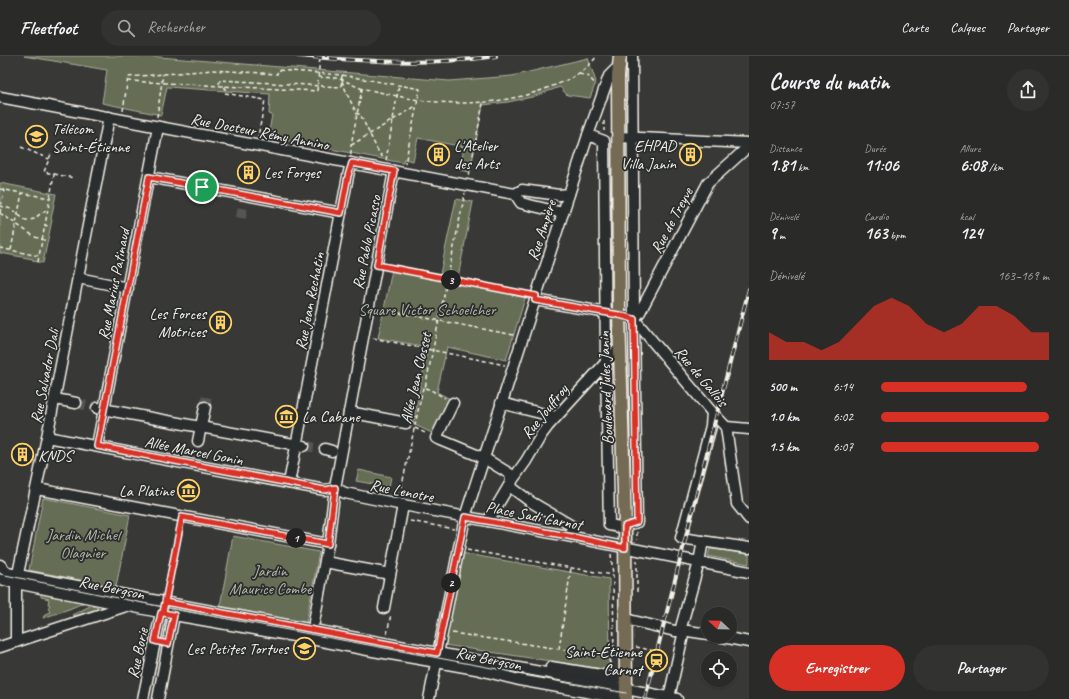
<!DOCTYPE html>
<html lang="fr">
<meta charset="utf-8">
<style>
body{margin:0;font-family:Caveat,sans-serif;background:#323230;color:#f1f3f6;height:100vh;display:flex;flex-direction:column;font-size:15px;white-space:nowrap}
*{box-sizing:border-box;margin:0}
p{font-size:13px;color:#a5a7a8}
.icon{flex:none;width:22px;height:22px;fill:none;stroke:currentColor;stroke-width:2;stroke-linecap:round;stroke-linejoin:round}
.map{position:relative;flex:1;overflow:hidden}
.drawer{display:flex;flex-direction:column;background:#2a2a28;width:320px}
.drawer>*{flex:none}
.needle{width:26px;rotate:292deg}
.controls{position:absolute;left:701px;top:551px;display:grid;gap:8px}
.controls a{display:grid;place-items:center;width:36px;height:36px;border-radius:50%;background:#2a2a28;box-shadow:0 1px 3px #0004,0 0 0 1px #464645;font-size:20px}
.pin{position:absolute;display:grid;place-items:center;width:34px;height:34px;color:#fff;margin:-17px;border:2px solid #fff;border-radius:50%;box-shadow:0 1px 4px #0007}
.km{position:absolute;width:20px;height:20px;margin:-10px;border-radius:50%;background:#222;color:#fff;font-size:11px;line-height:20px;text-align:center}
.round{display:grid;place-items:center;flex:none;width:42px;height:42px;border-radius:21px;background:#323230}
.head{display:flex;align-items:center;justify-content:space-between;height:68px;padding:0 20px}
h1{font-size:22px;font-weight:700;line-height:30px}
.figures{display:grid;grid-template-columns:repeat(3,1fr);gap:6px;height:68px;padding:4px 20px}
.figures div{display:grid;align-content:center}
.figures b{font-size:17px;font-weight:700}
.figures small{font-size:11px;font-weight:400}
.figures p{font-size:11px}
.chart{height:112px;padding:8px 20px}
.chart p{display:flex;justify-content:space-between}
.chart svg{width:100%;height:72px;margin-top:4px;fill:#d93025;opacity:.7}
.cta{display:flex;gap:8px;margin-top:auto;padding:8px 20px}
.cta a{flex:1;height:46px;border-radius:24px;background:#d93025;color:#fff;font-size:16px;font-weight:700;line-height:46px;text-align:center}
.cta a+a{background:#323230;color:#f1f3f6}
ul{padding:0 20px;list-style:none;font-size:13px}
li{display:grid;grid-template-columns:64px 48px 1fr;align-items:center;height:30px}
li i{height:10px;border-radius:5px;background:#d93025}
header{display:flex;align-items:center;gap:24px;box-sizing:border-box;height:56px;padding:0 20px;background:#2a2a28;border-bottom:1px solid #464645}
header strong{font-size:19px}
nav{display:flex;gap:22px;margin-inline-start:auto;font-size:14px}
.search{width:280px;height:36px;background:#323230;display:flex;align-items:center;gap:10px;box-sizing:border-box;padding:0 14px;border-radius:22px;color:#a5a7a8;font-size:15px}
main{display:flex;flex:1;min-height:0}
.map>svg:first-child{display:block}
.green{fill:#656d54;stroke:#acaf9e}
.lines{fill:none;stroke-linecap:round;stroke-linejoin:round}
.minor-tunnel{stroke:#545451;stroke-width:10;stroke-dasharray:10 5;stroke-linecap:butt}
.minor-casing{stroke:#f4f1e8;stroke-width:13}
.major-casing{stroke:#f4f1e8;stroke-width:15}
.path{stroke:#f4f1e8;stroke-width:1.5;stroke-dasharray:4 3;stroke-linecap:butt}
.minor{stroke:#2a2d2e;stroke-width:10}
.major{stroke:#756b52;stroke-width:12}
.tram{stroke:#f4f1e8;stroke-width:1}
.rail-casing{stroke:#f4f1e8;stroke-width:4}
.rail{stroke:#2a2d2e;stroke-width:2.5;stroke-dasharray:8;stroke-linecap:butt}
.path-bridge{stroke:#f4f1e8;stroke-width:1.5;stroke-dasharray:4 3;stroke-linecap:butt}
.route-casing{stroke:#fff;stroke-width:8}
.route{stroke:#d93025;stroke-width:5}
.labels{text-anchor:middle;stroke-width:3.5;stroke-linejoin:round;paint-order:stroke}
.poi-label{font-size:16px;fill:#f4f1e8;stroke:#2a2d2e;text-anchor:start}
.street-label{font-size:16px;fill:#f4f1e8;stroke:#2a2d2e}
.park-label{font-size:16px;fill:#b4b6a5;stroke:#2a2d2e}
</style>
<header>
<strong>Fleetfoot</strong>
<div class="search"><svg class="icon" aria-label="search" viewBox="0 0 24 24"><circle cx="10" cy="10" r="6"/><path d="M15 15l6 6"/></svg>Rechercher</div>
<nav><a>Carte</a><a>Calques</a><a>Partager</a></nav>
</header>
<main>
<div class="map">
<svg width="749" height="643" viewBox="0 0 749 643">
<rect width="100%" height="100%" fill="#383836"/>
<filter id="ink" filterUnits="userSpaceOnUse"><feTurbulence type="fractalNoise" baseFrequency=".025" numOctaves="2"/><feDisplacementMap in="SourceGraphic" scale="8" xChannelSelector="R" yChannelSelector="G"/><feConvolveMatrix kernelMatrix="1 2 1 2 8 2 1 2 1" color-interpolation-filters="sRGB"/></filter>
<g filter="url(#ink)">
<g class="green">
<polygon points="24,0 147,0 449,25 512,20 588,2 596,26 590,42 567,39 560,31 532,41 508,46 483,49 470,116 460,114 464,91 418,82 413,105 404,103 403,107 268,81 272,59 269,58 270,38 167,31 161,59 102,47 107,14"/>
<polygon points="0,127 56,138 51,163 52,164 43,207 33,205 33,203 0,197"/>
<polygon points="456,143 473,146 458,221 527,236 506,304 447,291 437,336 452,344 434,378 413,368 428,291 378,282 393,209 440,218"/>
<polygon points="359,414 391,421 389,431 356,425"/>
<polygon points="43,442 130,459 116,531 29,514"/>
<polygon points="233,480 319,496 306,567 220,550"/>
<polygon points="710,493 712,493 749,498 749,508 708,500"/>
<polygon points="461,497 609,523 610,614 444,589"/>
<polygon points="41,538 82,546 83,547 69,553 43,562 45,558 50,556 48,552 50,549 48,548 49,543 41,541"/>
<polygon points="92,549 98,551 100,553 76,560 72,559"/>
</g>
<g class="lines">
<g class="minor-tunnel">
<polyline points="241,162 243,149"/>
<polyline points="76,347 97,352"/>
<polyline points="205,351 207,338"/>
<polyline points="304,390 325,393"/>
</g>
<defs>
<g id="minor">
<polyline points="0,41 515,138 521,147 563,157"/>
<polyline points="588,79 604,85 606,307 609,469 625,472"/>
<polyline points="618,81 749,87"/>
<polyline points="149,121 341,157"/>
<polyline points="515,138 522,134 559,139 569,138"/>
<polyline points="78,222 128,232"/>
<polyline points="535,244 619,259 634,263 710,354 726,371 737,448 749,463"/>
<polyline points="634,263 640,256 708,127 749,90"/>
<polyline points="55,343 76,347"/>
<polyline points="453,347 436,382 484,402 510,418 512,432 531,446 572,470 573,481"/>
<polyline points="501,347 556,361"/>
<polyline points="97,352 304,390"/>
<polyline points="349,356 406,367"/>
<polyline points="712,357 711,370 681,482 749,492"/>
<polyline points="726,371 749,373"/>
<polyline points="47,381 325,434 335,432"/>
<polyline points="198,385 205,351"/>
<polyline points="97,390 158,71"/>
<polyline points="325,393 332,395"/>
<polyline points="289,427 348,120 351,107"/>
<polyline points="335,432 345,437 403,449 573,481 749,516"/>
<polyline points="37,433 328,488"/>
<polyline points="488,465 511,426 526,405 542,378 548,370 620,291"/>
<polyline points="625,470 637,466 634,263 632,0"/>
<polyline points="325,506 390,518"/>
<polyline points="0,509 11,521"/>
<polyline points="7,517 551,618 677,643"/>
<polyline points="0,523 16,527 174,559 311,583 373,595 425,604 476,613 519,624 626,643"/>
<polyline points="384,552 403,449"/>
<polyline points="625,563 675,575 688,575 708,578"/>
<polyline points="314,566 328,488 335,432 394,115"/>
<polyline points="680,575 699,506 703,485"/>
<polyline points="717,580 749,586"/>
<polyline points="16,586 16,527 47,381 109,61"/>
<polyline points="0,591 126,550"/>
<polyline points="551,611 613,621 626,622"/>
<polyline points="670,637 684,575"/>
<polyline points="143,643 161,557"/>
<polyline points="158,643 174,559"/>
<polyline points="429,643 465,461 588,79 609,20 615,14"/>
</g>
<polyline id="major" points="620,0 618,20 619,259 625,472 626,643"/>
</defs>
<use href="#minor" class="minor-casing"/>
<use href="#major" class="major-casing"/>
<g class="path">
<polyline points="579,18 588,20 596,29"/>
<path d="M319,21c6,1 14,0 21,2 8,2 16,9 25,10 24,5 50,12 75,13 37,3 75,-1 110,-15 19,-7 34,-14 47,-31"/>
<polyline points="128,25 317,35"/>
<polyline points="342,25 348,40 357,58 360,58 378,95 384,103"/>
<polyline points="219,28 220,24 341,31 342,19"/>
<polyline points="225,30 225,37 265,44 258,81"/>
<polyline points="123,55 128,21 213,14 277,18 278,14 342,19 420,33 405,108"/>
<polyline points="157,61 163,18"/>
<polyline points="604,65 604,75"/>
<polyline points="351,89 355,87 358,85 416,50"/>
<polyline points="21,91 49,103"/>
<polyline points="351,98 351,89 362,33"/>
<polyline points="386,104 399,29"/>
<polyline points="54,118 74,122"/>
<polyline points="469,120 483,47"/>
<polyline points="0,133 50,142 45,169"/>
<polyline points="50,142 54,118 44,116 51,98 53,98"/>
<polyline points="0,150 11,153 25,164 30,164 34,163 40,158 48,153"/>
<polyline points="0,157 35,181 47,185"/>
<polyline points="0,157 4,134"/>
<polyline points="0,192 39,200 45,169 50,171"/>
<polyline points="11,194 22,137"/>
<polyline points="38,206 39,200"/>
<polyline points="385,210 526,239"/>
<polyline points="379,253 514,279"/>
<polyline points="373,282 505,309"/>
<polyline points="425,332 431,334 445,342"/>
<polyline points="415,372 427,378"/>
<polyline points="400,438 423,332 425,332 465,137"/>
<polyline points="410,465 454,473"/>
<polyline points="637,476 637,484"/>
<polyline points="467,494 613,519"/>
<polyline points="611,498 613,519 614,602"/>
<polyline points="637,536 637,504"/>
<polyline points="167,538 180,469"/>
<polyline points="452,577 607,600 612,611"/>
<polyline points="387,578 391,558"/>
<polyline points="636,591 651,594 651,596"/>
<polyline points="559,593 571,512"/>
</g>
<use href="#minor" class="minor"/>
<use href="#major" class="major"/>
<polyline class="tram" points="0,518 138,546 626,637"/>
<defs>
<g id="rail">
<path d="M298,0c66,5 132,10 198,0"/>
<polyline points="645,643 718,353 749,233"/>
</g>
</defs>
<use href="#rail" class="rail-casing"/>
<use href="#rail" class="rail"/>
<polyline class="path-bridge" points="317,35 320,0"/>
</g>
</g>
<g class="lines" filter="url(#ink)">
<defs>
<polyline id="route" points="202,131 149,121 97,390 325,434 335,432 328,488 182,461 165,546 163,557 174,559 168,588 155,585 161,557 163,557 165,546 437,597 465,461 573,481 625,492 625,470 637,466 634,263 619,259 535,244 536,240 377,209 394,115 352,107 348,120 341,157 202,131"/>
</defs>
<use href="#route" class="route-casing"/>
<use href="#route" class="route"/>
</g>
<defs>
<symbol id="university-ring" viewBox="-11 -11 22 22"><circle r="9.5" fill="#2a2d2e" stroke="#ffd166" stroke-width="1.5"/><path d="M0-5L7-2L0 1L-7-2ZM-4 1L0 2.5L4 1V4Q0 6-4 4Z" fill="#ffd166"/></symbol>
<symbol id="building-ring" viewBox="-11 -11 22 22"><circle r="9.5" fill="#2a2d2e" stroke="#ffd166" stroke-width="1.5"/><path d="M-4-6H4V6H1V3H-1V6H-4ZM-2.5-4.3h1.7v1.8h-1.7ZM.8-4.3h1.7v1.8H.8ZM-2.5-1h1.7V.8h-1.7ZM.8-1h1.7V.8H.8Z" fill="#ffd166"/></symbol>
<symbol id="museum-ring" viewBox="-11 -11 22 22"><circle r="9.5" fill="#2a2d2e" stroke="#ffd166" stroke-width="1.5"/><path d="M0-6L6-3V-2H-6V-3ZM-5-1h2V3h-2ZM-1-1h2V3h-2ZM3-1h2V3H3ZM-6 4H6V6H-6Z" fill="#ffd166"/></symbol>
<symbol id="school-ring" viewBox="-11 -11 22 22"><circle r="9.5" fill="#2a2d2e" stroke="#ffd166" stroke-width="1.5"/><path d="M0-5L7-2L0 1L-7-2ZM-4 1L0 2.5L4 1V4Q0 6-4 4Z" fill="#ffd166"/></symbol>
<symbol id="station-ring" viewBox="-11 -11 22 22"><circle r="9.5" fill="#2a2d2e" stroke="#ffd166" stroke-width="1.5"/><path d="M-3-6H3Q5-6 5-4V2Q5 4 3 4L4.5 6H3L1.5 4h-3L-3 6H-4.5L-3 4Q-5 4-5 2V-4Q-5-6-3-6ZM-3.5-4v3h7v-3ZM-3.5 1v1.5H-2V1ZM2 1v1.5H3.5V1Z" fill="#ffd166"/></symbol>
</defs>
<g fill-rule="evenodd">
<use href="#university-ring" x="24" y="68" width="25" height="25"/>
<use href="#building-ring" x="426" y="86" width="25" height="25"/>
<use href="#building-ring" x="678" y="86" width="25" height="25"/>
<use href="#building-ring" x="236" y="104" width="25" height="25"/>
<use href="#building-ring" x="208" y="254" width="25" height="25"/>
<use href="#museum-ring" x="274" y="348" width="25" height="25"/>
<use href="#building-ring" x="10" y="386" width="25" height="25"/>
<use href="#museum-ring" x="176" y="422" width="25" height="25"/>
<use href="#school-ring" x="292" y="580" width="25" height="25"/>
<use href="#station-ring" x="644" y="592" width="25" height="25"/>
</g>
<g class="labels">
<g class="poi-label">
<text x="52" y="78">Télécom<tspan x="52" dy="18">Saint-Étienne</tspan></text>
<text x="454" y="95">L'Atelier<tspan x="454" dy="18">des Arts</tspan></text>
<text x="676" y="95" text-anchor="end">EHPAD<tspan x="676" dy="18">Villa Janin</tspan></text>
<text x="264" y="122">Les Forges</text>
<text x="206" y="263" text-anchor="end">Les Forces<tspan x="206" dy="18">Motrices</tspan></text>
<text x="302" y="366">La Cabane</text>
<text x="38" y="405">KNDS</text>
<text x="174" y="440" text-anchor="end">La Platine</text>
<text x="288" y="598" text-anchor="end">Les Petites Tortues</text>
<text x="642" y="601" text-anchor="end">Saint-Étienne<tspan x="642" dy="18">Carnot</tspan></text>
</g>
<g class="street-label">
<text transform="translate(260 75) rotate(11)" y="6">Rue Docteur Rémy Annino</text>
<text transform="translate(671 164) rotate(-62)" y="6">Rue de Treyve</text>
<text transform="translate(541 174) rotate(-72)" y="6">Rue Ampère</text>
<text transform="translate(366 186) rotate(-79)" y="6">Rue Pablo Picasso</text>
<text transform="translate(113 228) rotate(-79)" y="6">Rue Marius Patinaud</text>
<text transform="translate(309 245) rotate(-79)" y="6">Rue Jean Rechatin</text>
<text transform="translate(44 320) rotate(-79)" y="6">Rue Salvador Dali</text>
<text transform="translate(702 320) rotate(50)" y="6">Rue de Gallois</text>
<text transform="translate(415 322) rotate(-77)" y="6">Allée Jean Closset</text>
<text transform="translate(605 332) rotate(-92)" y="6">Boulevard Jules Janin</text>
<text transform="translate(544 355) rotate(-51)" y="6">Rue Jouffroy</text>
<text transform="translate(194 394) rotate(11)" y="6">Allée Marcel Gonin</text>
<text transform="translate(402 434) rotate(11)" y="6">Rue Lenotre</text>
<text transform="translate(534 459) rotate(11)" y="6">Place Sadi Carnot</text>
<text transform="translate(112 531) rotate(12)" y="6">Rue Bergson</text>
<text transform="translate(137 597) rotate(-78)" y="6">Rue Borie</text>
<text transform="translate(489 602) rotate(12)" y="6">Rue Bergson</text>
</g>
<g class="park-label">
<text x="427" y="259">Square Victor Schoelcher</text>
<text x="83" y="484">Jardin Michel<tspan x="83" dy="18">Olagnier</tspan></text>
<text x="270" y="520">Jardin<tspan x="270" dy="18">Maurice Combe</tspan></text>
</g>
</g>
</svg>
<div class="controls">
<a><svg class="needle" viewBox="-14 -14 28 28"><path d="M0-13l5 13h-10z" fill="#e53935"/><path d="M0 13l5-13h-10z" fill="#a5a7a8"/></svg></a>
<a><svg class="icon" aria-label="locate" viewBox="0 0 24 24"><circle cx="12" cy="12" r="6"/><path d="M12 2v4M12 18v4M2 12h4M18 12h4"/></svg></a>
</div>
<div class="pin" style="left:202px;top:131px;background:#1e9e55"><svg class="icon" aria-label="arrive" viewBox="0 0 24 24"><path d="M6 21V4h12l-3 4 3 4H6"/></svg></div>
<b class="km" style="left:296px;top:482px">1</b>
<b class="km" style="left:451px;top:527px">2</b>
<b class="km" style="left:451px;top:224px">3</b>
</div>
<section class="drawer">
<div class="head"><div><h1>Course du matin</h1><p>07:57</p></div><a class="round"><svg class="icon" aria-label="share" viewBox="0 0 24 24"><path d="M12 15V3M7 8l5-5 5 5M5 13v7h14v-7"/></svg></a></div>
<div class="figures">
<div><p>Distance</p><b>1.81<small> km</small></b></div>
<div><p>Durée</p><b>11:06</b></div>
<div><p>Allure</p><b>6:08<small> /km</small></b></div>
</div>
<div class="figures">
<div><p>Dénivelé</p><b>9<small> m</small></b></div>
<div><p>Cardio</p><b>163<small> bpm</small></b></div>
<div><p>kcal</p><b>124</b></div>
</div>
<div class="chart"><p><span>Dénivelé</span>163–169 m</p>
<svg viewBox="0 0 160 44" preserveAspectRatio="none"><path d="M0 44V27L10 33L20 33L30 38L40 33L50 22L60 11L70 6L80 11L90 22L100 27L110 22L120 11L130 11L140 17L150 27L160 27V44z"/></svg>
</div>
<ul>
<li><b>500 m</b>6:14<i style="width:87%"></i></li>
<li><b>1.0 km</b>6:02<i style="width:100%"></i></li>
<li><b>1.5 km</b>6:07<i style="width:94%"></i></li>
</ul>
<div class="cta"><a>Enregistrer</a><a>Partager</a></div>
</section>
</main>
